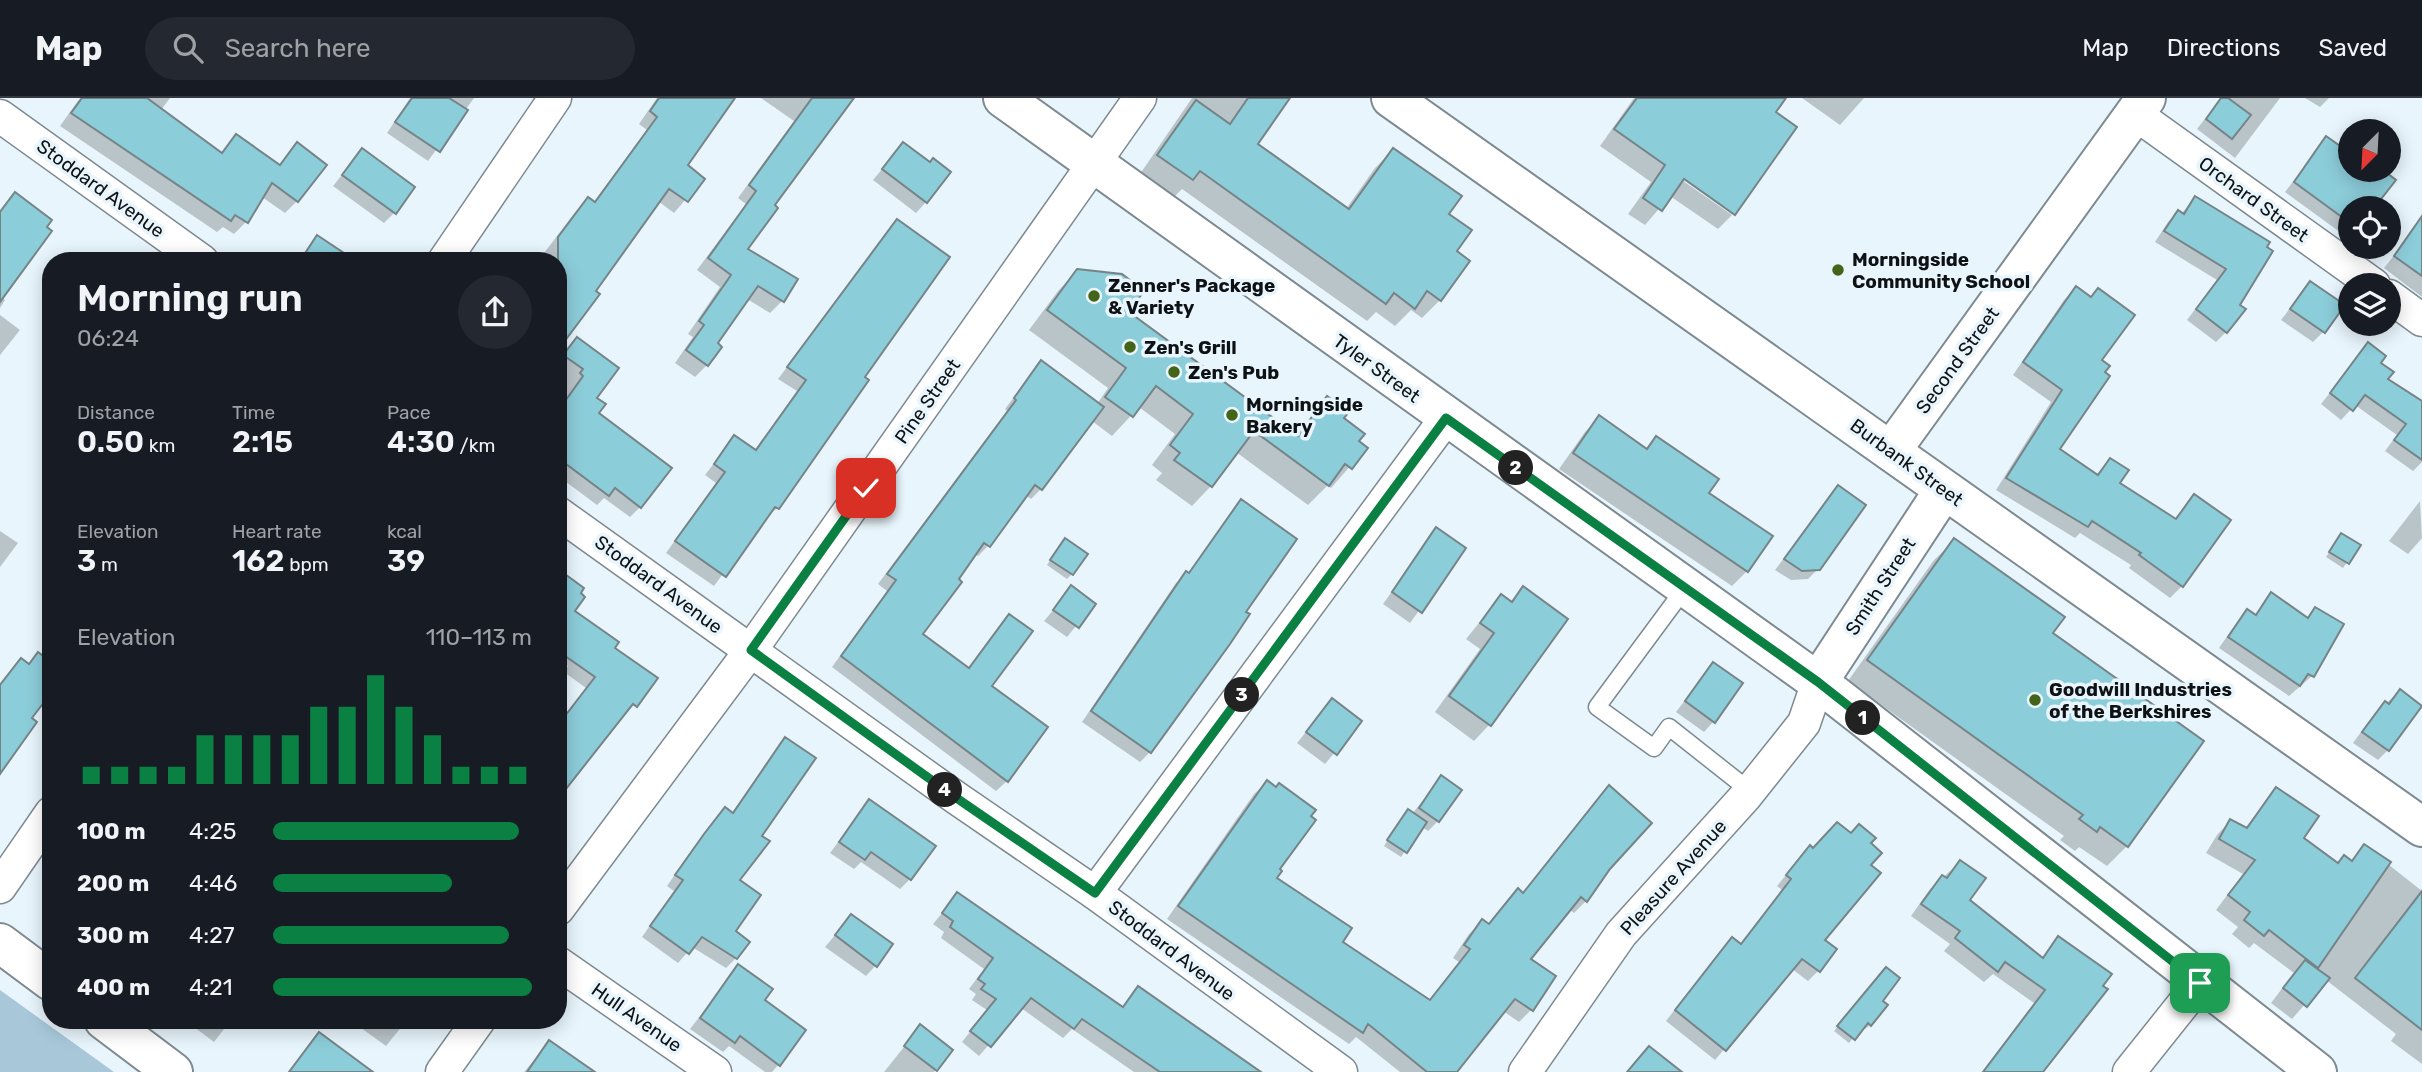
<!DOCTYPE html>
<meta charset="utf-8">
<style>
body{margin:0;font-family:Rubik,sans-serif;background:#242831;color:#f1f3f6;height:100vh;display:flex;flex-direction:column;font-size:26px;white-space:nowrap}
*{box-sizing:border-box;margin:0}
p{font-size:23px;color:#9ea1a6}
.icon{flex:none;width:38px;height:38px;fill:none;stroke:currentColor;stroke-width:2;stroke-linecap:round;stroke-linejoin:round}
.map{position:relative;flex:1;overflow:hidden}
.details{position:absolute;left:42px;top:154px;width:525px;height:777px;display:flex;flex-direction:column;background:#171b24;border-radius:28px;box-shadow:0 4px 18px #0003}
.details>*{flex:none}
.needle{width:46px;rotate:204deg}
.controls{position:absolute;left:2338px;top:21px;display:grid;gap:14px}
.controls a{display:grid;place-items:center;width:63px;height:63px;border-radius:50%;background:#171b24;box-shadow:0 4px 18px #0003;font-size:35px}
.pin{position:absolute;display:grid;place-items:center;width:60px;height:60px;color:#fff;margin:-30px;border-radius:14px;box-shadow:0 4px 10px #0006}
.km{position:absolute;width:35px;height:35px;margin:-18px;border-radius:50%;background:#222;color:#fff;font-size:19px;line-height:35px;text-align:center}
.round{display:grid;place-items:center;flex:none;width:74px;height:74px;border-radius:37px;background:#242831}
.overview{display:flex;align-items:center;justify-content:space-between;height:119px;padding:0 35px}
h1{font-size:38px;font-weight:600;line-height:52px}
.metrics{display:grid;grid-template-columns:repeat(3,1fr);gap:10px;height:119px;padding:7px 35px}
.metrics div{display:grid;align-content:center}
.metrics b{font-size:30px;font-weight:600}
.metrics small{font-size:19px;font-weight:400}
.metrics p{font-size:19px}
.chart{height:196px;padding:14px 35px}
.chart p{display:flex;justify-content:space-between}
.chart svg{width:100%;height:126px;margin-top:7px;stroke:#0b8043;stroke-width:6}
ul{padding:0 35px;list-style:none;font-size:23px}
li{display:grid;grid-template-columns:112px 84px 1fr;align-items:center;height:52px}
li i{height:18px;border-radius:9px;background:#0b8043}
header{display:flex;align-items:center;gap:42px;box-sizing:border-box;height:98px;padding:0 35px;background:#171b24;border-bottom:2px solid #363941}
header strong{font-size:33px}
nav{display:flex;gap:38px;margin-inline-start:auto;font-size:24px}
.search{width:490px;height:63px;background:#242831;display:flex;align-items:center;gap:18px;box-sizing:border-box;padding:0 24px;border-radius:38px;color:#9ea1a6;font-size:26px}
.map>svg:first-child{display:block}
.green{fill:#a8c8d9}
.shadow{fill:#0003}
.building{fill:#8ccdda;stroke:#768487;stroke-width:2}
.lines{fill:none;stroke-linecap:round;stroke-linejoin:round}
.service-casing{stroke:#7e8a91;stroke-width:19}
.minor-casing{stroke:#7e8a91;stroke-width:35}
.tertiary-casing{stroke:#7e8a91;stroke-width:42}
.primary-casing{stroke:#7e8a91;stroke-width:42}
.service{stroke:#fff;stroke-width:16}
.minor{stroke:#fff;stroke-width:32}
.tertiary{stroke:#fff;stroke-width:38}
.primary{stroke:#fff;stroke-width:38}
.route-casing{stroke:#fff;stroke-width:14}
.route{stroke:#0b8043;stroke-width:9}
.poi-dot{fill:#446419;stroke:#e8f5fc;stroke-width:2.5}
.labels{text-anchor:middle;stroke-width:7;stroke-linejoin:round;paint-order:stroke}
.street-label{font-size:19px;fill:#0e1215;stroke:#e8f5fc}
.poi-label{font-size:19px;font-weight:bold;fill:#0e1215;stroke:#e8f5fc;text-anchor:start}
</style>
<header>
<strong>Map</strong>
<div class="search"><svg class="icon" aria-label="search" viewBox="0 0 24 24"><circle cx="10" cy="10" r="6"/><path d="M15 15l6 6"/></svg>Search here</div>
<nav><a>Map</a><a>Directions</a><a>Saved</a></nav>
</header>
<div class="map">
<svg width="2422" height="974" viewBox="0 0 2422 974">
<rect width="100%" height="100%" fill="#e8f5fc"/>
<polygon class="green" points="0,892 114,974 0,974"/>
<g class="shadow">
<polygon points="80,0 170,0 161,12 220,56 236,38 278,68 297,46 297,103 285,115 262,99 247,123 234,136 223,129 217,134 60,28"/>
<polygon points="410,0 474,0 428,63 387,35"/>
<polygon points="657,0 733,0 685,68 703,81 674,115 658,103 558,163 538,163 576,113 588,101 593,105 647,32 639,26"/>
<polygon points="761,0 852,0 772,108 746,151 782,203 770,215 747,201 715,246 707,267 695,279 675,265 693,239 688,236 720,189 697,172 746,106 738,100 794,23"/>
<polygon points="1192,0 1288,0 1256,47 1346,111 1375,70 1393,52 1446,116 1454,154 1440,202 1422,220 1411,212 1395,228 1376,214 1367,223 1182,91 1173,100 1140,76"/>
<polygon points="1634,0 1784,0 1773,14 1795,29 1733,116 1678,75 1676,78 1732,117 1718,131 1670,98 1645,127 1628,116 1651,84 1600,48"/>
<polygon points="1802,0 1864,0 1840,27"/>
<polygon points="2221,0 2280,0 2235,60 2197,31"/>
<polygon points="2305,0 2329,0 2320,9"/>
<polygon points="2326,40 2350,57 2350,72 2380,72 2393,82 2372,110 2350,110 2350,137 2348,140 2285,94"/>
<polygon points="903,46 930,66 926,104 916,115 873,82"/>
<polygon points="362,52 394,115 384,125 333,88"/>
<polygon points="15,97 1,199 5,202 0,210 0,114"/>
<polygon points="2195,100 2268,144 2226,234 2216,244 2187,222 2217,182 2155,144 2168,124 2178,114 2181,116"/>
<polygon points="897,123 862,280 778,410 765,419 714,488 666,455 716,385 705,377 734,339 754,353 797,293 778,281"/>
<polygon points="2410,138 2422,146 2422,199 2384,170"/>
<polygon points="317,139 353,163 298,163"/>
<polygon points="104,155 115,163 97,163"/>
<polygon points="1077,173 1126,215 1295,338 1328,300 1357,343 1366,350 1331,390 1328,387 1308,407 1236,354 1211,388 1192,408 1156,382 1162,375 1152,367 1175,336 1139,309 1112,338 1092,323 1041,391 1031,401 1025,397 988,448 978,458 975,456 921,537 968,571 1010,518 990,588 1007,683 996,693 832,569 887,493 878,486 1007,313 1005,311 1032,275 1042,265 1097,306 1108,290 1029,232 1058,193"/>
<polygon points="2310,185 2323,234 2313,244 2281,222"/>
<polygon points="2076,190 2099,263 2057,352 2095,378 2110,362 2118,385 2174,421 2194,398 2182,488 2170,500 2129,470 2131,467 2080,435 2075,440 1996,392 2051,304 2013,277 2064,202"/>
<polygon points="0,217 20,232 0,257"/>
<polygon points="577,242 597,315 640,409 630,419 604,400 597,407 558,378 558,263"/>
<polygon points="2368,247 2386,281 2422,308 2422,364 2413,373 2385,353 2397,337 2355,307 2341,322 2321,306"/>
<polygon points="1599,320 1645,351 1656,340 1707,396 1770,438 1747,473 1732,488 1559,371 1585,334"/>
<polygon points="1838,389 1819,470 1808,481 1791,482 1775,472"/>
<polygon points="2420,403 2422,440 2408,456 2389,443"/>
<polygon points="1241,404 1150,654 1140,664 1082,624 1176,485 1188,476"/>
<polygon points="1436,431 1464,450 1410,525 1383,506"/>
<polygon points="0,433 18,445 0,469"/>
<polygon points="1955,442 2051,536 2127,748 2107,768 2079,749 2075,753 2060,742 2064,738 1848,583 1934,462"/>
<polygon points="2337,442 2358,448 2343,470 2326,459"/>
<polygon points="1060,447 1072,476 1067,481 1047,467"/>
<polygon points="558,474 573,513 612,550 655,581 559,697 565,701 558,710 558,626 586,590 564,574 568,568 558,561"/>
<polygon points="1072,490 1094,506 1067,539 1044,523"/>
<polygon points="1524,490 1566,521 1489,627 1474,643 1435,614 1480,551 1466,541 1501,498 1510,504"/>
<polygon points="2271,497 2306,520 2316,511 2323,560 2312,578 2289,598 2219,550 2237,524 2247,513 2254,518"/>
<polygon points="1713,566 1714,623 1704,634 1676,614"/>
<polygon points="2400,593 2388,652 2378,662 2353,645 2375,615"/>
<polygon points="1332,602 1360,624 1325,666 1297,645"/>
<polygon points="785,641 760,738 737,782 733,833 736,860 726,870 692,849 678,865 642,839 674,793 667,788 694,749 725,711 731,716"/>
<polygon points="1441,680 1438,723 1428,733 1422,729 1401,759 1384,748 1403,718 1412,716"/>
<polygon points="1267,684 1277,771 1274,781 1340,844 1428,903 1459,864 1453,860 1469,836 1482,823 1487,827 1518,793 1522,796 1597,702 1609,770 1586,803 1574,815 1569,811 1528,861 1531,912 1519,924 1503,913 1455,974 1400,974 1356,939 1349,946 1167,821 1254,696"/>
<polygon points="2276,691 2301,740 2337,766 2350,764 2365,748 2422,793 2422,966 2391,943 2396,936 2326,882 2292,921 2271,905 2294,875 2254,845 2249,850 2232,836 2238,829 2216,812 2243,776 2206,755 2217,737 2230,723 2245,730"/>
<polygon points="869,703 910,781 900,791 861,764 854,771 830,755"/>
<polygon points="1850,737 1869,746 1869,767 1822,842 1818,873 1808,883 1792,871 1715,962 1666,923 1722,851 1732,841 1740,847 1782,792 1777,788 1800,760"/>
<polygon points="1960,764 1968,803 2041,861 2058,841 2106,892 2041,974 1982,974 2034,905 1993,876 1984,884 1944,853 1950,846 1911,818 1930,791"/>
<polygon points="958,796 1121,910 1138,890 1257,974 1134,974 1072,931 1063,940 1021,910 979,958 962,944 987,912 972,902 976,896 969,891 984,871 941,840 944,834 933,826"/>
<polygon points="851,818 876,867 866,878 825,849"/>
<polygon points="739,868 779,966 772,974 765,974 729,948 723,954 690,931"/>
<polygon points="1881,876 1881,903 1870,927 1865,931 1862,929 1849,945 1834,933"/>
<polygon points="199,922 231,922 214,944 194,929"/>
<polygon points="350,922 407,922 386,948"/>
<polygon points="920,929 951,952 934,974 884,974"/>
<polygon points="319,936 370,974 299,974 292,969"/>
<polygon points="549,944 592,974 524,974"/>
</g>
<g class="building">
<polygon points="82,0 147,0 222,55 236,36 280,67 297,44 327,67 298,104 272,85 248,125 235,117 231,123 71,15"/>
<polygon points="412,0 449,0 468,12 440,54 395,24"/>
<polygon points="659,0 735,0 688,67 705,81 688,104 669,91 596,193 600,196 558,252 558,139 588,99 595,104 657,19 650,13"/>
<polygon points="812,0 854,0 775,107 778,110 748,151 798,181 784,204 758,188 718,245 722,249 708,268 686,252 704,227 699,223 731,177 708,160 756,93 749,87"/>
<polygon points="1248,0 1290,0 1258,46 1349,111 1393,50 1462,98 1449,116 1472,132 1457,153 1470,163 1441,203 1427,193 1415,211 1394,195 1386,206 1200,73 1193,82 1157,57 1196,2 1230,26"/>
<polygon points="1637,0 1786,0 1776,14 1797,29 1735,117 1684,81 1662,113 1643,100 1665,67 1614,31"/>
<polygon points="2221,0 2228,0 2251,17 2232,41 2206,21"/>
<polygon points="2326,38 2350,55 2350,72 2383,72 2396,82 2374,110 2350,110 2350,125 2294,84"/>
<polygon points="903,44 930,64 933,60 951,74 927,105 882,71"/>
<polygon points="362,50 415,89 396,116 342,77"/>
<polygon points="15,94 52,122 47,129 52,133 0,204 0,114"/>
<polygon points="2195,98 2270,144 2267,149 2273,153 2240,207 2246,211 2227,235 2196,211 2226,171 2164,133 2178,112 2184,116"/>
<polygon points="2422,118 2422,178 2394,158"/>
<polygon points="897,121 950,159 865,279 869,282 779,411 775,409 726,479 675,443 725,374 714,366 734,337 756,352 806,282 787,269"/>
<polygon points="317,137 356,163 300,163"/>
<polygon points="1077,171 1122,176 1144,193 1129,214 1298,338 1327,298 1349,314 1344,320 1365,336 1359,343 1368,350 1352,371 1345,366 1329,388 1254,333 1212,389 1174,362 1180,355 1170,347 1193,316 1156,288 1133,319 1105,299 1126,270 1047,212"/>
<polygon points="2310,183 2345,207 2325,235 2290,211"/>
<polygon points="2076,188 2091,199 2098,190 2135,217 2102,262 2110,268 2105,274 2110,278 2060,351 2098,377 2110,360 2129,372 2120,385 2176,421 2194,396 2231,422 2183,489 2139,457 2141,455 2092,423 2088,429 2006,380 2062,292 2023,264"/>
<polygon points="577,239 619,270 597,300 606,306 599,315 672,370 641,410 615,390 609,398 558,360 558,313 583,278 580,275 583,271 563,257"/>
<polygon points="2368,244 2386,258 2381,265 2394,274 2388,281 2422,303 2422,362 2394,342 2406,326 2365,297 2353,313 2330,295"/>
<polygon points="1041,262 1104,309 1042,392 1035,387 990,449 984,445 959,481 962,484 923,536 969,570 1009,516 1033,533 992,588 1048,629 1008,684 841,558 896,482 887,476 1016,302 1014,300"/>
<polygon points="1599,317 1647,351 1656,338 1719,381 1709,395 1773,438 1748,474 1573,355"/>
<polygon points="1838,387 1866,407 1820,472 1802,473 1784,461"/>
<polygon points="1241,401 1297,441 1246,514 1250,516 1230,546 1151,655 1091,613 1186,473 1189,475"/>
<polygon points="1436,429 1466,450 1422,515 1392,494"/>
<polygon points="2341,435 2361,447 2349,466 2329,454"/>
<polygon points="1065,440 1088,456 1073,477 1050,462"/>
<polygon points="1954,440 2065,519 2053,535 2204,643 2128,749 2100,729 2097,734 2079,721 2083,717 1867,562"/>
<polygon points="558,471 584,490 581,495 585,499 575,513 619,544 615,550 658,580 637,609 633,606 558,701 558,627 595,579 558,553"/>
<polygon points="1071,487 1096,506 1079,530 1053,512"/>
<polygon points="1523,488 1568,521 1491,628 1449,598 1494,535 1480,525 1501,496 1512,504"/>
<polygon points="2271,494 2308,520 2315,509 2344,526 2314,579 2308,576 2300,588 2228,539 2247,511 2256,517"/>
<polygon points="38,554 51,564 51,595 32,620 37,624 0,676 0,587 21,560 29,566"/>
<polygon points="1713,564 1743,585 1715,625 1685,603"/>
<polygon points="2400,591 2422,608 2389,653 2362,634 2385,603 2389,606"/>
<polygon points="1332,600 1362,623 1337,657 1306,634"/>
<polygon points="785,639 816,660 762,738 770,743 740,782 761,797 736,833 750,844 737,861 702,839 689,856 650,828 683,782 675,777 704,736 725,709 733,715"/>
<polygon points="1441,677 1462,692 1439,724 1419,710"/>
<polygon points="1267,682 1276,689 1279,685 1316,712 1311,718 1316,722 1280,771 1282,773 1277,780 1352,830 1343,844 1430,902 1470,851 1464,847 1482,821 1489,826 1518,790 1523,795 1609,687 1652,725 1610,771 1587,804 1581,799 1531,861 1556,878 1533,913 1515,901 1457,974 1427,974 1368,926 1363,935 1178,808"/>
<polygon points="2276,689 2319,718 2304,740 2338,765 2344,757 2352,763 2364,746 2391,764 2318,870 2269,832 2264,838 2244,822 2250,814 2228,797 2255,762 2219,741 2230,721 2247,730"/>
<polygon points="869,701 936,748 911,782 871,754 865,762 839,744"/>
<polygon points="1408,711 1427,724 1407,755 1387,742"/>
<polygon points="1837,724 1851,735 1859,726 1876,740 1871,745 1882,755 1871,767 1881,775 1825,842 1837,851 1820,874 1802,861 1726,953 1675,912 1732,839 1741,846 1791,781 1786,777 1810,747 1813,750"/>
<polygon points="1960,762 1986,780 1970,802 2043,860 2058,838 2112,876 2103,888 2108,891 2043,974 1983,974 2045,892 2005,864 1998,874 1955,840 1960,833 1921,806 1942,777 1947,780"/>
<polygon points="2422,793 2422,932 2355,880"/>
<polygon points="957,794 1123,909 1138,888 1261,974 1160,974 1082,921 1074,931 1031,900 991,949 970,933 996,901 981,891 985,886 978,881 993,860 950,829 953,823 942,815"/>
<polygon points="851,816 893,846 877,869 835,837"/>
<polygon points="2305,862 2330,880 2307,909 2283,890"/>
<polygon points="738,866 773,891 765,902 806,932 780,968 740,938 735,945 700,920"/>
<polygon points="1886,869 1900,880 1883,903 1888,907 1871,928 1868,925 1855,942 1837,928"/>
<polygon points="920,926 953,952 937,973 904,948"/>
<polygon points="319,934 373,974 289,974"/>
<polygon points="549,942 595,974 527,974"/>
<polygon points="1649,948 1682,974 1627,974"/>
</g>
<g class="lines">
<defs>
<polyline id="service" points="1685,490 1597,609 1654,650 1669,629 1750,693"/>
<g id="minor">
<polyline points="2134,15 2374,187"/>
<polyline points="0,18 202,163"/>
<polyline points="444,163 555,0"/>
<polyline points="2389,198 2422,222"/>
<polyline points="558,415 955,699 1095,795 1341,974"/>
<polyline points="0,789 51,715"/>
<polyline points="1095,795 1446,320"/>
<polyline points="558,811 751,552 1140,0"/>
<polyline points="558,865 715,974"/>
<polyline points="442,974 479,922"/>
<polyline points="1525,974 1621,836 1745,699 1804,625 1818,584"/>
<polyline points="2129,974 2200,885"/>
</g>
<g id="tertiary">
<polyline points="1391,0 2422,729"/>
<polyline points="1891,353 2146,0"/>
<polyline points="1818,584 1944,392"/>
<polyline points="0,845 51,883"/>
<polyline points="104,922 173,974"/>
</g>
<polyline id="primary" points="1003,0 1818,584 2317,974"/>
</defs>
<use href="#service" class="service-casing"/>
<use href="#minor" class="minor-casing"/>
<use href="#tertiary" class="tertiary-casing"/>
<use href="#primary" class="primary-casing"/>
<use href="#service" class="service"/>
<use href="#minor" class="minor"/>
<use href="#tertiary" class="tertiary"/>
<use href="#primary" class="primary"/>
</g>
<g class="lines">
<defs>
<polyline id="route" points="866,390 751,552 955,699 1095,795 1446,320 1818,584 2200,885"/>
</defs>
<use href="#route" class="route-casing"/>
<use href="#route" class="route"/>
</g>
<g class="poi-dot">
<circle cx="1838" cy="172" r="7"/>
<circle cx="1094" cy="198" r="7"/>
<circle cx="1130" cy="249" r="7"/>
<circle cx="1174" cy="274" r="7"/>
<circle cx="1232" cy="317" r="7"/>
<circle cx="2035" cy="602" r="7"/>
</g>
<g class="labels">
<g class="street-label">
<text transform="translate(101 90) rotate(36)" y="7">Stoddard Avenue</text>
<text transform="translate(2254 101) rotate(36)" y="7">Orchard Street</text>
<text transform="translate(1957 262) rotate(-54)" y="7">Second Street</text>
<text transform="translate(1377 270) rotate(36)" y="7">Tyler Street</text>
<text transform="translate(927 303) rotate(-55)" y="7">Pine Street</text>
<text transform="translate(1907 364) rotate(36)" y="7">Burbank Street</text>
<text transform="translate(659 486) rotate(36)" y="7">Stoddard Avenue</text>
<text transform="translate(1880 488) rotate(-57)" y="7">Smith Street</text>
<text transform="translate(1673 779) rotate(-48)" y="7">Pleasure Avenue</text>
<text transform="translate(1172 852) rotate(37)" y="7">Stoddard Avenue</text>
<text transform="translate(637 919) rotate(35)" y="7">Hull Avenue</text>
</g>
<g class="poi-label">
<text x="1852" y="168">Morningside<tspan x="1852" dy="22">Community School</tspan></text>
<text x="1108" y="194">Zenner's Package<tspan x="1108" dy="22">&amp; Variety</tspan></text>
<text x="1144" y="256">Zen's Grill</text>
<text x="1188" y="281">Zen's Pub</text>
<text x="1246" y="313">Morningside<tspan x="1246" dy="22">Bakery</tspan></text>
<text x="2049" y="598">Goodwill Industries<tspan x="2049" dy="22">of the Berkshires</tspan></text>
</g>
</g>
</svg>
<div class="controls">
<a><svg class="needle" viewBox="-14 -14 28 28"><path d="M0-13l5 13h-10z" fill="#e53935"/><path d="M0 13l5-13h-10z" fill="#9ea1a6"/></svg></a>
<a><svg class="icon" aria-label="locate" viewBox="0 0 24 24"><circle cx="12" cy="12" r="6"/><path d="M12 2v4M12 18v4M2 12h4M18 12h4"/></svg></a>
<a><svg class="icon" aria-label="layers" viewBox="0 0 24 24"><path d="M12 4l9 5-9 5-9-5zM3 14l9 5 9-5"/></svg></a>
</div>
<div class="pin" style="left:2200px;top:885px;background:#1e9e55"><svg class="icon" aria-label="arrive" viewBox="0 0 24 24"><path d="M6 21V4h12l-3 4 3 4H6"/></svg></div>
<div class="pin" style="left:866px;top:390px;background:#d93025"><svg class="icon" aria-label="check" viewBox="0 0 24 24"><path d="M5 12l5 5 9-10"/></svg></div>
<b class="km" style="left:1863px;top:620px">1</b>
<b class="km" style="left:1516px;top:370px">2</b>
<b class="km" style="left:1242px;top:597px">3</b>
<b class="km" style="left:945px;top:692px">4</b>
<section class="details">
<div class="overview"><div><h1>Morning run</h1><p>06:24</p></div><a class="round"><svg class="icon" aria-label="share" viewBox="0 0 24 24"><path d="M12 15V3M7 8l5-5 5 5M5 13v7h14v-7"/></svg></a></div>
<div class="metrics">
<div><p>Distance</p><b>0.50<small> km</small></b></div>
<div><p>Time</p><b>2:15</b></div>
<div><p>Pace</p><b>4:30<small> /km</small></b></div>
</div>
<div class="metrics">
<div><p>Elevation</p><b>3<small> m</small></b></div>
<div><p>Heart rate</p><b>162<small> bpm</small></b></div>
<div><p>kcal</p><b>39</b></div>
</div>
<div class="chart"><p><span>Elevation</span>110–113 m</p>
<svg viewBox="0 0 160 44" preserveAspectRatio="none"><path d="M5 44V38M15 44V38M25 44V38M35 44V38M45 44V27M55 44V27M65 44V27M75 44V27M85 44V17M95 44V17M105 44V6M115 44V17M125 44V27M135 44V38M145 44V38M155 44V38"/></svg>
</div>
<ul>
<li><b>100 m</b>4:25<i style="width:95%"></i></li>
<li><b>200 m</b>4:46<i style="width:69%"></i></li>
<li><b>300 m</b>4:27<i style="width:91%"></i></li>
<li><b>400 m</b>4:21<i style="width:100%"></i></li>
</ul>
</section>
</div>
